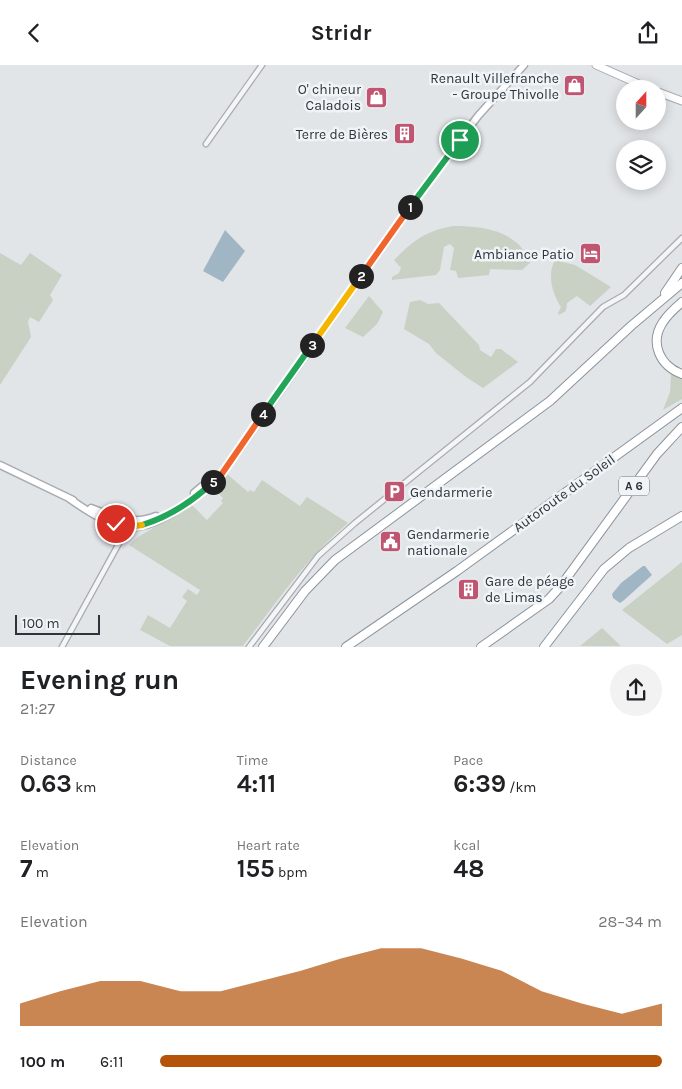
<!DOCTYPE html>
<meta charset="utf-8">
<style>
body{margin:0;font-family:Karla,sans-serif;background:#f2f2f2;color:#202124;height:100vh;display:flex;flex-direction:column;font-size:19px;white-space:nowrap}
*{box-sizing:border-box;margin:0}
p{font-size:16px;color:#757577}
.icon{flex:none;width:28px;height:28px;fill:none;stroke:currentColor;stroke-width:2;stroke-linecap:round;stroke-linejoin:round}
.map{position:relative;height:582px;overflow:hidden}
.drawer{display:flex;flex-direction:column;background:#fff;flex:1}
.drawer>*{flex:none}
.needle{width:32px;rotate:21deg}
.buttons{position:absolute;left:616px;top:15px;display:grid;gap:10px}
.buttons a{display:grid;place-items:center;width:50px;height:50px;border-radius:50%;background:#fff;box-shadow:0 2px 12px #0003;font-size:25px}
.scale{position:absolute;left:15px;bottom:12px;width:85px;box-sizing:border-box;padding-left:5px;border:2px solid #2c343e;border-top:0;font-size:14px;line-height:18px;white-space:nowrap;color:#2c343e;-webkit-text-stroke:4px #f1f4f6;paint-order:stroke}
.pin{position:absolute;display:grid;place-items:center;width:42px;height:42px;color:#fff;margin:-21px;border:2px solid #fff;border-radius:50%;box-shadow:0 1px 5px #0007}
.km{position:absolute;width:25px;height:25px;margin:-12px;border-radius:50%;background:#222;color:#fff;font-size:14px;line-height:25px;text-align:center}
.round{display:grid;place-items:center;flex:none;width:52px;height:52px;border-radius:26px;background:#f2f2f2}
.summary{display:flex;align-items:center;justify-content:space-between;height:85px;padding:0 20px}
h1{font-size:28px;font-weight:700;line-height:38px}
.figures{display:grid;grid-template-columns:repeat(3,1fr);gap:8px;height:85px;padding:5px 20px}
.figures div{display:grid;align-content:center}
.figures b{font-size:25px;font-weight:700}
.figures small{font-size:14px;font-weight:400}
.figures p{font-size:14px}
.chart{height:140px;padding:10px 20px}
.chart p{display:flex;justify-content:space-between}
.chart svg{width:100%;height:90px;margin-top:5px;fill:#b45309;opacity:.7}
ul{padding:0 20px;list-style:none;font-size:16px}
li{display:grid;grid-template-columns:80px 60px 1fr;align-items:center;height:38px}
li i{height:12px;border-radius:6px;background:#b45309}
header{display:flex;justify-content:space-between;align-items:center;height:65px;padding:0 20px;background:#fff;font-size:22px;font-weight:700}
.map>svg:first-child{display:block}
.green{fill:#c8d1c4}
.water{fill:#a1b6c4}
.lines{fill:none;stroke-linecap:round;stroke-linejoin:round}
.minor-casing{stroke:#a8acb2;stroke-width:7}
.secondary-casing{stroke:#a8acb2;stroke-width:9}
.primary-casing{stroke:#a2abb3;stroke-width:9}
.motorway-casing{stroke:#8b949d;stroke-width:10}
.minor{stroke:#f4f5f7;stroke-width:4.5}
.secondary{stroke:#fff;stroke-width:6}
.primary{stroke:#fff;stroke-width:7}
.motorway{stroke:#fff;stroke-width:8}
.split-1-casing{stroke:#fff;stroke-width:10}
.split-2-casing{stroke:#fff;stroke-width:10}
.split-3-casing{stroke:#fff;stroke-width:10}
.split-4-casing{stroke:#fff;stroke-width:10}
.split-5-casing{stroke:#fff;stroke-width:10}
.split-6-casing{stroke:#fff;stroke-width:10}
.split-7-casing{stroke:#fff;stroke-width:10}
.split-1{stroke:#22a559;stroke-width:6}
.split-2{stroke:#f0652b;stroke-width:6}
.split-3{stroke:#f5b400;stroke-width:6}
.split-4{stroke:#22a559;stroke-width:6}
.split-5{stroke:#f0652b;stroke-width:6}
.split-6{stroke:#22a559;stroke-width:6}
.split-7{stroke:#f5b400;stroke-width:6}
.labels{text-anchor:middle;stroke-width:5;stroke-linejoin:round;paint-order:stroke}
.shield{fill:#f1f4f6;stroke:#676e75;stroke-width:1}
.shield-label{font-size:12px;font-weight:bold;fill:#2c343e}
.poi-label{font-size:14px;fill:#2c343e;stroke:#f1f4f6;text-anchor:end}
.street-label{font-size:14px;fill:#2c343e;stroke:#f1f4f6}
</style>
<header><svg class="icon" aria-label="back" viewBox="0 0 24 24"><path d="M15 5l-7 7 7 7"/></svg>Stridr<svg class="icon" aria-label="share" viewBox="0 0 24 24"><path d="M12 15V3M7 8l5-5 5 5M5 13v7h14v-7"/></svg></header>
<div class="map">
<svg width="682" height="582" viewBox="0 0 682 582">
<rect width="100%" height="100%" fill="#e2e5e8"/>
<g class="green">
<path d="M453,161c21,0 47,2 64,17 6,5 10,13 13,20l-8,7 -32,-1 -1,6 -31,3 -2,-7 -6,-1 4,-22 -4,-4 -6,3 -4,23 -4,5 -44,5v-3l7,-4 2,-5 -7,-8c19,-19 31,-29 59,-34z"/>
<polygon points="0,188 21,200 30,188 62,210 50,230 53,235 39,257 30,252 28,257 31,272 0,320"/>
<path d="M555,195l20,5 36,22 -21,19 -13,-10 -10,7 -1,8 -7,4 -1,-2 3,-6c-9,-14 -14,-33 -6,-47z"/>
<polygon points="369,231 383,247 377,259 363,272 345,263"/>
<polygon points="420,235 428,239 439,238 479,280 480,285 491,292 496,284 501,284 518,297 483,323 466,312 436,288 429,279 404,264 410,237"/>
<polygon points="671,309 682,314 682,334 663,345 670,327"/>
<path d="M227,409l21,18 2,-2 4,2 8,-12 38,26 7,-9 41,26c-42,35 -72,80 -105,123h-73l-30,-16 8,-15 22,13 17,-27 -5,-4 6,-8 9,6 3,-5 -71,-45 9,-8 54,-32 15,15 16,-17 -2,-2 2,-3 -10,-10z"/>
<polygon points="682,497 682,570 667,579 622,545"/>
<polygon points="602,563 621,581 580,581"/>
</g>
<g class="water">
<polygon points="225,165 245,186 223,217 203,206"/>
<polygon points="643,501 645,501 652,510 623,536 620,538 613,533 612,529 621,518"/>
</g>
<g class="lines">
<defs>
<g id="minor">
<polyline points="206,79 262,0"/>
<polyline points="62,582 129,460"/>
<polyline points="249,582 318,491 355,458 530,317 603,242 624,230 682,173"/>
</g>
<g id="secondary">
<polyline points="0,400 73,435"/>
<polyline points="194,428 213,412"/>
<path d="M70,434c17,12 38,26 59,28 31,2 71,-33 92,-52l202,-286 55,-73 46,-51"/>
<path d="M91,443c23,9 41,18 65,8"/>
</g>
<g id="primary">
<polyline points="596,0 650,24"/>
<polyline points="658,27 682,36"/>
</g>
<g id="motorway">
<polyline points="665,228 682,203"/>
<path d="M682,237c-7,6 -14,12 -19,20 -14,21 -3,44 19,52"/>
<polyline points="263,582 305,526 335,495 550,336 631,261 682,218"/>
<polyline points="346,582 457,506 682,343"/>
<polyline points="481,582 549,534 560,522 657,389 682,362"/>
<polyline points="544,582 604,504 629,483 682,451"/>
</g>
</defs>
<use href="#minor" class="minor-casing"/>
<use href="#secondary" class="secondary-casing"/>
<use href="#primary" class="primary-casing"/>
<use href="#motorway" class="motorway-casing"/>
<use href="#minor" class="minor"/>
<use href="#secondary" class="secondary"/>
<use href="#primary" class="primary"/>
<use href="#motorway" class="motorway"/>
</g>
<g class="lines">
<defs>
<polyline id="split-1" points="410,142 460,75"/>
<polyline id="split-2" points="361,211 410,142"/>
<polyline id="split-3" points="312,280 361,211"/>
<polyline id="split-4" points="263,349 312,280"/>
<polyline id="split-5" points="213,417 221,410 263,349"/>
<path id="split-6" d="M142,460c26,-8 51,-24 71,-43"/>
<polyline id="split-7" points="116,459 129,462 142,460"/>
</defs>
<use href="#split-1" class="split-1-casing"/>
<use href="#split-2" class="split-2-casing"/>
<use href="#split-3" class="split-3-casing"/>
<use href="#split-4" class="split-4-casing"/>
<use href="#split-5" class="split-5-casing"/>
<use href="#split-6" class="split-6-casing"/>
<use href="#split-7" class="split-7-casing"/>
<use href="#split-1" class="split-1"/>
<use href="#split-2" class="split-2"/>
<use href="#split-3" class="split-3"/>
<use href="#split-4" class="split-4"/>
<use href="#split-5" class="split-5"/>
<use href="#split-6" class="split-6"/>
<use href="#split-7" class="split-7"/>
</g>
<defs>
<symbol id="shop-square" viewBox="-11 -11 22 22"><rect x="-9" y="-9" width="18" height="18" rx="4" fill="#bf5570" stroke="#f1f4f6"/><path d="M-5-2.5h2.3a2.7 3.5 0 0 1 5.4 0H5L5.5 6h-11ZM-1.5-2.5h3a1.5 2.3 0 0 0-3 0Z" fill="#fff"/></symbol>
<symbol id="building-square" viewBox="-11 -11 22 22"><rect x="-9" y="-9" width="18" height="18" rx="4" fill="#bf5570" stroke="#f1f4f6"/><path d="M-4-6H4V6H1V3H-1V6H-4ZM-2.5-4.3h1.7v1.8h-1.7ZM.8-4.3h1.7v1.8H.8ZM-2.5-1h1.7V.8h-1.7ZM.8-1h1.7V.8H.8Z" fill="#fff"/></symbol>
<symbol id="hotel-square" viewBox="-11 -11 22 22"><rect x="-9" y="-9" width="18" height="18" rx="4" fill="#bf5570" stroke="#f1f4f6"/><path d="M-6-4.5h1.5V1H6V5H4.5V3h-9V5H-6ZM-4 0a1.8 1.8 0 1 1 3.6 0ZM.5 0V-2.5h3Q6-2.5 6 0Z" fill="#fff"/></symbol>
<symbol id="parking-square" viewBox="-11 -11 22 22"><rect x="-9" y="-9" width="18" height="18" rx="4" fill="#bf5570" stroke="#f1f4f6"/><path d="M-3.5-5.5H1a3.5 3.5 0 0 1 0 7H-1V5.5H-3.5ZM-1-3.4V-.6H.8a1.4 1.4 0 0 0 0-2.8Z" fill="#fff"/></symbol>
<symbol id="civic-square" viewBox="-11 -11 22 22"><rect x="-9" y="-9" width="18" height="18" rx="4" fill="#bf5570" stroke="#f1f4f6"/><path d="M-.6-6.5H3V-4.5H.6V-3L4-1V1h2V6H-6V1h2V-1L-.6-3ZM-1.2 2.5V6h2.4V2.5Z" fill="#fff"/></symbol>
</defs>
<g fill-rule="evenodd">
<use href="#shop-square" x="562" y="8" width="25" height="25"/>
<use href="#shop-square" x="364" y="20" width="25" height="25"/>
<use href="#building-square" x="392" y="56" width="25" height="25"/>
<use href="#hotel-square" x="578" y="176" width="25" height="25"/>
<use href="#parking-square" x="382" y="414" width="25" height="25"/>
<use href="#civic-square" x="378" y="464" width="25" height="25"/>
<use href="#building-square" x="456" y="512" width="25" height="25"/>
</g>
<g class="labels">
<rect class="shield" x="619" y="411.5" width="30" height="19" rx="4"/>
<g class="shield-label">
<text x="634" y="425">A 6</text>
</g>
<g class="poi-label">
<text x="559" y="18">Renault Villefranche<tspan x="559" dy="16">- Groupe Thivolle</tspan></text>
<text x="361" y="29">O' chineur<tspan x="361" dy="16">Caladois</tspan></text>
<text x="388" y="74">Terre de Bières</text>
<text x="574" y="194">Ambiance Patio</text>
<text x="410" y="432" text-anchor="start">Gendarmerie</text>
<text x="407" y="474" text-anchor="start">Gendarmerie<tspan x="407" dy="16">nationale</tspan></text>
<text x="485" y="521" text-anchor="start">Gare de péage<tspan x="485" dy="16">de Limas</tspan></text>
</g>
<g class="street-label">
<text transform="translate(564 428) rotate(-36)" y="5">Autoroute du Soleil</text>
</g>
</g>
</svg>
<div class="buttons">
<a><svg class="needle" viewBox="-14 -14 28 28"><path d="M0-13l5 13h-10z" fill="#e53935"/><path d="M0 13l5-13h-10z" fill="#757577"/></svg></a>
<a><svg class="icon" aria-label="layers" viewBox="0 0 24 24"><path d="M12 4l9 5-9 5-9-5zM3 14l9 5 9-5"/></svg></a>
</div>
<div class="scale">100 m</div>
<div class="pin" style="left:460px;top:75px;background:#1e9e55"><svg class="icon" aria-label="arrive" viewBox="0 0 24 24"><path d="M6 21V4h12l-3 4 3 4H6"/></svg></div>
<div class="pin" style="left:116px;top:459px;background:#d93025"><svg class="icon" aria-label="check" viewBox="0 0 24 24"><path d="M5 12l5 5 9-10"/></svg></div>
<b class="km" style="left:410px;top:142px">1</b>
<b class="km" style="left:361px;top:211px">2</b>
<b class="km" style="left:312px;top:280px">3</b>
<b class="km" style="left:263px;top:349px">4</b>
<b class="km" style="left:213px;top:417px">5</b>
</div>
<section class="drawer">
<div class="summary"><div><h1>Evening run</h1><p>21:27</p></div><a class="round"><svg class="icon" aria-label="share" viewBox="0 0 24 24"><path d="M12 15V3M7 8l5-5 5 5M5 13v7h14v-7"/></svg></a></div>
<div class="figures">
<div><p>Distance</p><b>0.63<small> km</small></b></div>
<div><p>Time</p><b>4:11</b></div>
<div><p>Pace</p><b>6:39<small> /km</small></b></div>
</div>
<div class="figures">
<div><p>Elevation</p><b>7<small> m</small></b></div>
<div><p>Heart rate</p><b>155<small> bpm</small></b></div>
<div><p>kcal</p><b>48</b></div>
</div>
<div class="chart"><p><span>Elevation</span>28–34 m</p>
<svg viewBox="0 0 160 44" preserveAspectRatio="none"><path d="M0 44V33L10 27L20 22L30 22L40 27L50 27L60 22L70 17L80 11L90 6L100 6L110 11L120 17L130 27L140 33L150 38L160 33V44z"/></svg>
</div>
<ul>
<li><b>100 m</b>6:11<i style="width:100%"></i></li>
</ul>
</section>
